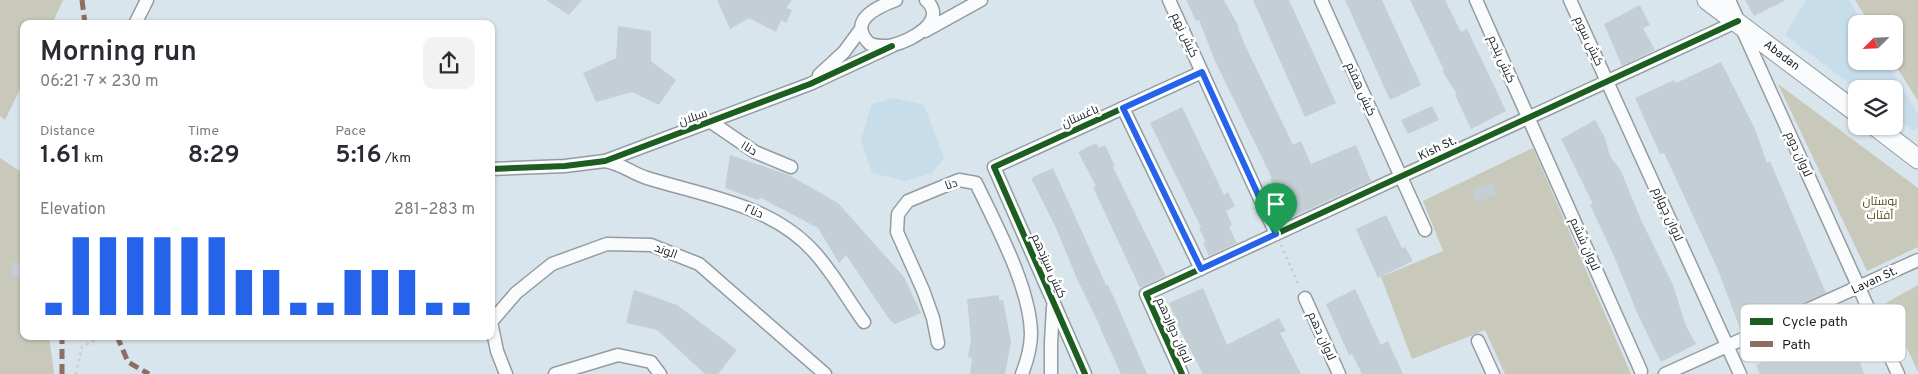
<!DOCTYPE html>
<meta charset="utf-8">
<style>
body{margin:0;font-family:Overpass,Cairo,sans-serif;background:#f2f2f3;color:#2b2b33;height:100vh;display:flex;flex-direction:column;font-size:19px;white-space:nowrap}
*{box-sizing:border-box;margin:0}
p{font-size:16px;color:#7c7c81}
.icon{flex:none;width:28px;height:28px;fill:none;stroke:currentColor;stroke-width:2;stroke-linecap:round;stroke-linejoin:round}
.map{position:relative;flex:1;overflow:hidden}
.sheet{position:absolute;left:20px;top:20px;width:475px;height:320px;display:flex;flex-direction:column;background:#fff;border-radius:10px;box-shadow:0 1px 4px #0004}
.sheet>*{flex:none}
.needle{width:32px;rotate:246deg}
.buttons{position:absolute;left:1848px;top:15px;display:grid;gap:10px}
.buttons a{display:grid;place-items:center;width:55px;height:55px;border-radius:10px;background:#fff;box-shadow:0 1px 4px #0004;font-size:25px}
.pin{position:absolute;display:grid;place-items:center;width:42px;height:42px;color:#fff;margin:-51px -21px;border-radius:50% 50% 50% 0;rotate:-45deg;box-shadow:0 0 5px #0007}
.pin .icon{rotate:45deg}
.round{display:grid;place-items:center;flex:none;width:52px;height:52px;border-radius:10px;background:#f2f2f3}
.headline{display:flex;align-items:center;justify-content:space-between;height:85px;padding:0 20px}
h1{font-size:28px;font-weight:600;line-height:38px}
.stats{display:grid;grid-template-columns:repeat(3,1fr);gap:8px;height:85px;padding:5px 20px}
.stats div{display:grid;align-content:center}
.stats b{font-size:25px;font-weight:600}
.stats small{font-size:14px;font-weight:400}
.stats p{font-size:14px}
.chart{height:140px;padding:10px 20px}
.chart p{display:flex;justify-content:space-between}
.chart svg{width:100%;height:90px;margin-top:5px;stroke:#2563eb;stroke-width:6}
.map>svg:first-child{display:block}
.built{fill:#c7dde9}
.green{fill:#c8c8bb}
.building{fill:#c3ced5}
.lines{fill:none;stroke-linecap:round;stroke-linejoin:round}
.street-casing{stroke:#949ca2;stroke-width:15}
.secondary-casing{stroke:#949ca2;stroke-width:21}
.path{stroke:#cacdcf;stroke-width:2.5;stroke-dasharray:2.5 4;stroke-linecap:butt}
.street{stroke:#f9fbfc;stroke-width:12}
.secondary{stroke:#f9fbfc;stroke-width:19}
.quiet{stroke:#8d6e63;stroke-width:5;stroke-dasharray:10 5;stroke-linecap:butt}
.cycleway-casing{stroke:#fff;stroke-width:9}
.cycleway{stroke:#1b5e20;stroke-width:6}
.route-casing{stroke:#fff;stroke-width:10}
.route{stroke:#2563eb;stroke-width:6}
.labels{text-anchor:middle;stroke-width:5;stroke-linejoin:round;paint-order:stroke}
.street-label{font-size:12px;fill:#192126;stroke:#fff}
.park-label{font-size:12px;fill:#5f4d19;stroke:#fff}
.key{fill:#fff;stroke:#babcbe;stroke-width:1}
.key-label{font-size:14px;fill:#192126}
</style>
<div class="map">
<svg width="1918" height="374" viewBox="0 0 1918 374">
<rect width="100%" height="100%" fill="#d9e5ec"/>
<g class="built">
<polygon points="1806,0 1849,0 1863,24 1856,24 1856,61 1886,61 1918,114 1918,127 1914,131 1894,116 1894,89 1857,89 1785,35"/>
<polygon points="894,98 924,105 944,158 932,173 906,181 872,173 861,140 872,104"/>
</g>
<g class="green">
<polygon points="0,0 63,0 52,24 24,24 24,81 5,120 0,116"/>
<polygon points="1855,0 1918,0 1918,101 1893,61 1894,24 1870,24"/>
<polygon points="1778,84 1918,188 1918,247 1867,271"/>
<polygon points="1533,148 1631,374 1505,374 1485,330 1412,359 1381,277 1443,251 1423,201"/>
<polygon points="0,158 24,174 24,336 49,336 54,374 0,374"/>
<polygon points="1918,285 1918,372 1886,303"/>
</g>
<g class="building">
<polygon points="546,0 582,0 569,15"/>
<polygon points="717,0 792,0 786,8 792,10 786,23 781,20 776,32 749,18 730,29"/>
<polygon points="1186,0 1224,0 1239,27 1238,28 1245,45 1293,145 1301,141 1311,164 1356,145 1371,181 1288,219 1274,191 1276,190 1270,179 1272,178 1215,61 1199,20 1196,21"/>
<polygon points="1253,0 1289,0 1336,103 1305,117"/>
<polygon points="1345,0 1382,0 1421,85 1390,100"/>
<polygon points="1410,0 1445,0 1461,32 1467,29 1506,111 1471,129 1455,95 1457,94 1442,71 1444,70"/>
<polygon points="1745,0 1786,0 1754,16"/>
<polygon points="1640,5 1650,25 1643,28 1655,50 1622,66 1604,24"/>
<polygon points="618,26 651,31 651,61 676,80 659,105 632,92 596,102 583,73 616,58"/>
<polygon points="1721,62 1755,129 1767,163 1770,161 1826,293 1741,331 1718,270 1689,207 1664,153 1660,154 1635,98 1674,80 1676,83"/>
<polygon points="1432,106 1439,120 1408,134 1401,120"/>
<polygon points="1182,107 1224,195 1228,192 1235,206 1226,211 1232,225 1229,227 1237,243 1209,256 1203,243 1206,242 1199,228 1201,227 1150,123"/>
<polygon points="1595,120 1605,138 1610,156 1621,171 1641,220 1673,285 1686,326 1696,344 1661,362 1638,315 1614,256 1590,205 1593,204 1561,139"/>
<polygon points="1096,143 1099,148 1105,145 1115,166 1113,167 1166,276 1140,288 1093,187 1096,186 1078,152"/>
<polygon points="730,155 789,175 838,203 904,277 921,313 895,324 889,319 846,255 839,263 818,228 761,198 758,200 725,188"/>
<polygon points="1053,168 1106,285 1108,285 1115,300 1147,374 1121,374 1100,328 1101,328 1077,279 1056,228 1031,178"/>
<polygon points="1492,182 1497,195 1477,202 1472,190"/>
<polygon points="1386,215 1402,248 1405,247 1413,261 1378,278 1356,229"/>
<polygon points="12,262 24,263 24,277 11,276"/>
<polygon points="1203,288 1227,345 1279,318 1286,331 1280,333 1301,374 1203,374 1181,332 1169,303"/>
<polygon points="1355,289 1381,345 1388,341 1403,374 1362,374 1352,354 1349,355 1326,304"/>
<polygon points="634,290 677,305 737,350 718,374 705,374 657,330 626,323"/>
<polygon points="999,295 999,301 1003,300 1011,342 1005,374 970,374 972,358 968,357 971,339 967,299"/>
<polygon points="1840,324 1860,361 1864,374 1760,374 1756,365 1808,342 1807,339"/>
</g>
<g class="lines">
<defs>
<g id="street">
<path d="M896,0c-19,7 -50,21 -26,44 7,2 15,3 23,1 17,-4 56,-24 33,-45"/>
<polyline points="1169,0 1276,234"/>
<polyline points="1321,0 1425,230"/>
<polyline points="1476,0 1641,371"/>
<polyline points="1570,0 1740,374"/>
<polyline points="1729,0 1898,374"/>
<polyline points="135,24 147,0"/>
<polyline points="925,31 981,0"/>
<polyline points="819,75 844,52 861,29"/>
<polyline points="1123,108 1201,269"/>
<polyline points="711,122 755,152 791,167"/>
<path d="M605,161c18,3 26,12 42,17 58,18 126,27 168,75 19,21 33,47 49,69"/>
<polyline points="491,169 565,166 605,161 810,84 892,46"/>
<polyline points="1305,298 1339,374"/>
<polyline points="491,322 516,293 552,264 607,244 651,245 699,264 825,374"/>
<polyline points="491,322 497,351 506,374"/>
<polyline points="1478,341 1493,374"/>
<path d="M938,343l-5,-25 -10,-28 -26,-58 1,-18 10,-13 51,-21 17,3c20,42 54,104 55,150 0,14 -4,28 -9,41"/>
<polyline points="555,374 618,355 651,362 660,374"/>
<polyline points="1051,374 1051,343 1053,307"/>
<polyline points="1085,374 994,167 1202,72"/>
<polyline points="1182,374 1146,294 1738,21"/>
<polyline points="1665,374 1918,260"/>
</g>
<g id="secondary">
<polyline points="1707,0 1856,112"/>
<polyline points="1875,126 1918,159"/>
</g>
</defs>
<use href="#street" class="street-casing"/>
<use href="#secondary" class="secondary-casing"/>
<g class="path">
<polyline points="1281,245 1299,286"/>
<polyline points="76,374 82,347 103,336"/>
</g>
<use href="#street" class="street"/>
<use href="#secondary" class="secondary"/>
<g class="quiet">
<polyline points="82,0 85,24"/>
<polyline points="117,336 128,362 149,374"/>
<polyline points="62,374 62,336"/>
</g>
<defs>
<g id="cycleway">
<polyline points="491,169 565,166 605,161 810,84 892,46"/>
<polyline points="1085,374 994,167 1202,72"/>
<polyline points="1182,374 1146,294 1738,21"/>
</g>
</defs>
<use href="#cycleway" class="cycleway-casing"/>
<use href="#cycleway" class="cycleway"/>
</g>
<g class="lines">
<defs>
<polygon id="route" points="1202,72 1276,234 1201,269 1123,108"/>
</defs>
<use href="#route" class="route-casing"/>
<use href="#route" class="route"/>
</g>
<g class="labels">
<g class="street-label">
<text transform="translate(1185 35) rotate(65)" y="4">کیش نهم</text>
<text transform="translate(1589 41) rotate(65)" y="4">کیش سوم</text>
<text transform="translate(1782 55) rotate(37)" y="4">Abadan</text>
<text transform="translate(1502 59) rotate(66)" y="4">کیش پنجم</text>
<text transform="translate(1361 89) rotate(66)" y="4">کیش هفتم</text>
<text transform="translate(1080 116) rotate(-24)" y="4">باغستان</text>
<text transform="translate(693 117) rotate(-19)" y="4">سبلان</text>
<text transform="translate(749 148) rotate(31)" y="4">دنا۱</text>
<text transform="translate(1437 148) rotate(-25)" y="4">Kish St.</text>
<text transform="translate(1799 154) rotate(66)" y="4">لاوان دوم</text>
<text transform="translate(951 184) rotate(-19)" y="4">دنا</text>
<text transform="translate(754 211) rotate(23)" y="4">دنا۲</text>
<text transform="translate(1668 214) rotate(66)" y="4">لاوان چهارم</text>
<text transform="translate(1585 244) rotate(66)" y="4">لاوان ششم</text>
<text transform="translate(666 251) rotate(20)" y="4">الوند</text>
<text transform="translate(1049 266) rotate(66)" y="4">کیش سیزدهم</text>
<text transform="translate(1874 280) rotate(-25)" y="4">Lavan St.</text>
<text transform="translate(1174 330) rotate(66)" y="4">لاوان دوازدهم</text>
<text transform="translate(1322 336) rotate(66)" y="4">لاوان دهم</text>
</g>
<g class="park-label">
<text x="1880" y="205">بوستان<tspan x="1880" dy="14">آفتاب</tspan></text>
</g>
</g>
<rect x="1740" y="304" width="166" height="58" rx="8" class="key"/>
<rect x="1750" y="318" width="23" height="7" fill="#1b5e20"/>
<rect x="1750" y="341" width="23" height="6" fill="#8d6e63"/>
<g class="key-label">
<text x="1782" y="326">Cycle path</text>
<text x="1782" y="349">Path</text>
</g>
</svg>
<div class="buttons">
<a><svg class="needle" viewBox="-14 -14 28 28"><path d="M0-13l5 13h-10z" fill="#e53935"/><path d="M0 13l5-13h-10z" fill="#7c7c81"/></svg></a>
<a><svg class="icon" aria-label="layers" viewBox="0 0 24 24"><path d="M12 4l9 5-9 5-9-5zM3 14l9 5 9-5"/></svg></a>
</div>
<div class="pin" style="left:1276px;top:234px;background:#1e9e55"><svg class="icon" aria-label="arrive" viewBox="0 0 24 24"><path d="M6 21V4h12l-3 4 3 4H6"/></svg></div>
<section class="sheet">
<div class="headline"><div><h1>Morning run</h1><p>06:21 · 7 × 230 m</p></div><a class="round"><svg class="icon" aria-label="share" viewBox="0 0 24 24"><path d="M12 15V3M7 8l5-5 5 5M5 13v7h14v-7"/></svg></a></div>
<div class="stats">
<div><p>Distance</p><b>1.61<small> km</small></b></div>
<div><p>Time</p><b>8:29</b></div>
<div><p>Pace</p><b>5:16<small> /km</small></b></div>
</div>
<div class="chart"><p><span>Elevation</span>281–283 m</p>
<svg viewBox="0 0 160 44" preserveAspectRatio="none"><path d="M5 44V38M15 44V6M25 44V6M35 44V6M45 44V6M55 44V6M65 44V6M75 44V22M85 44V22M95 44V38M105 44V38M115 44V22M125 44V22M135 44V22M145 44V38M155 44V38"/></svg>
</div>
</section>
</div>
